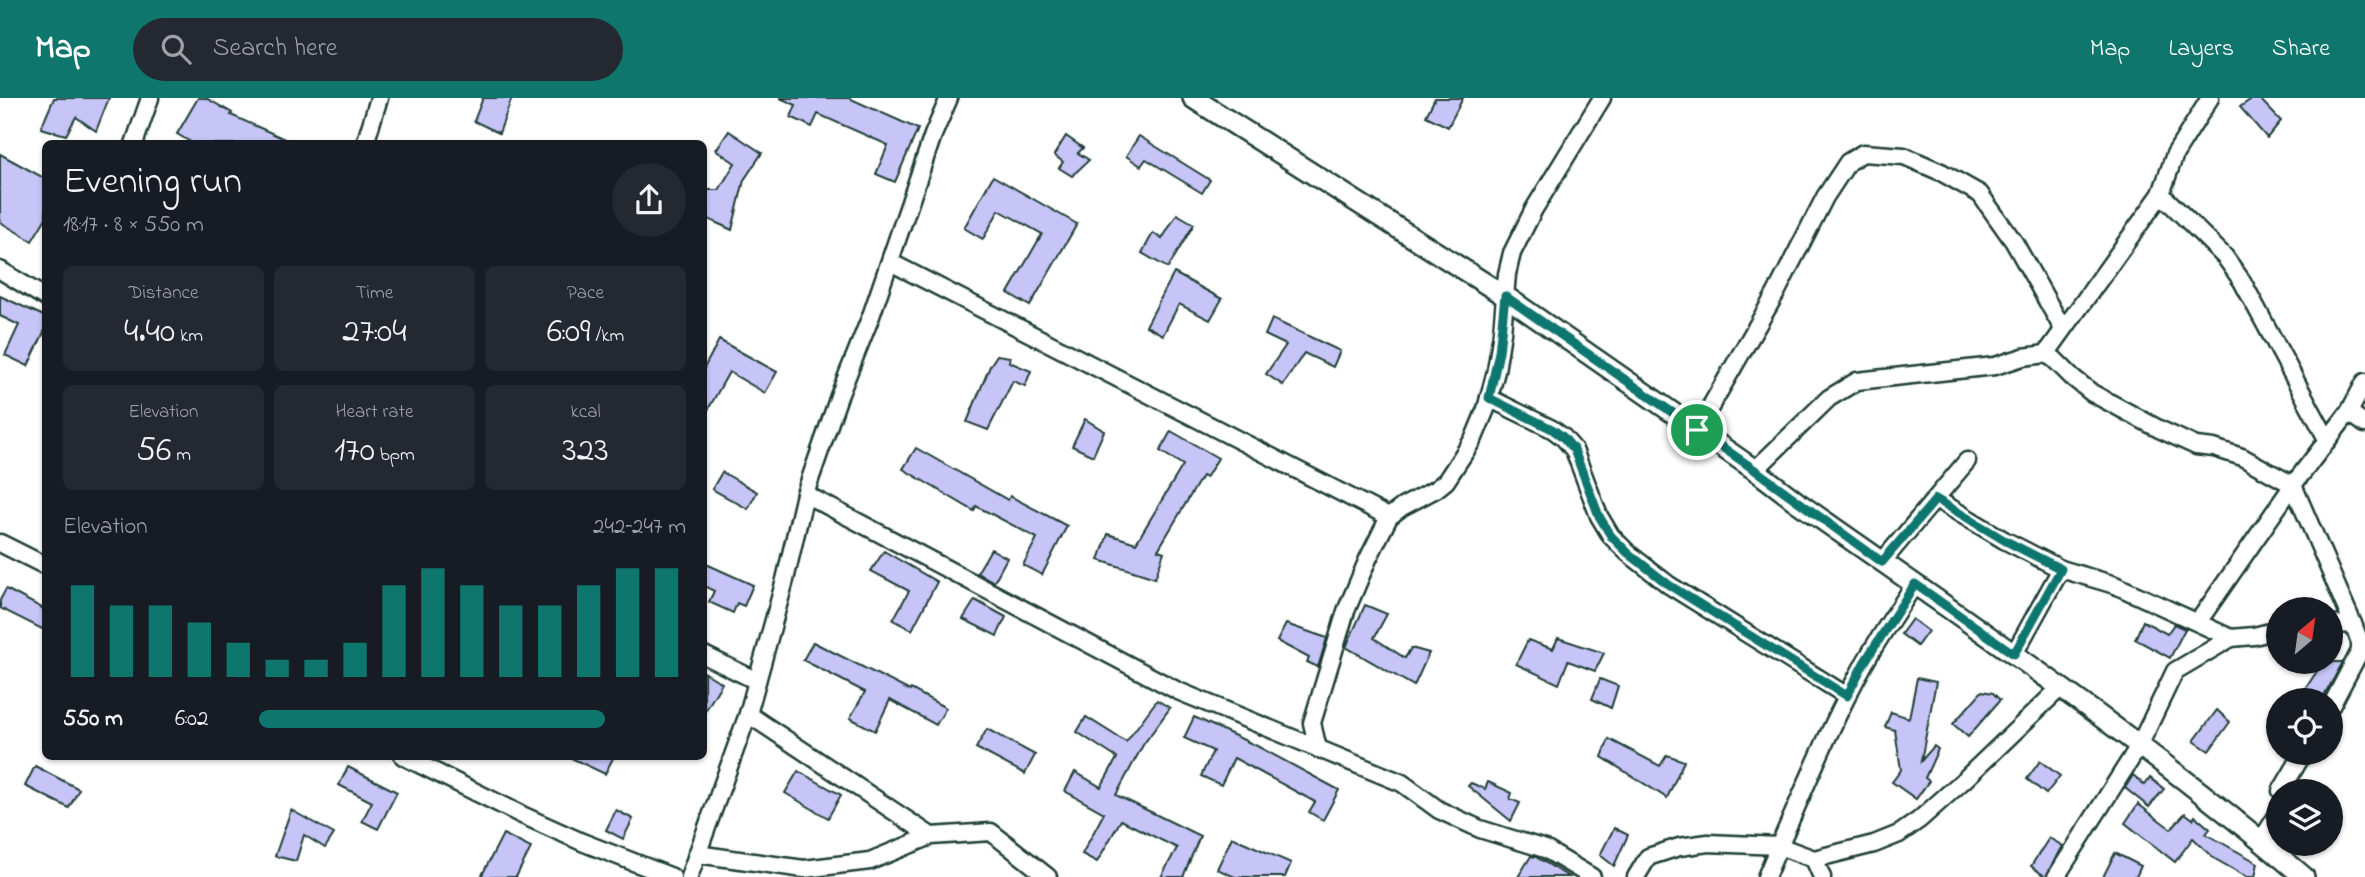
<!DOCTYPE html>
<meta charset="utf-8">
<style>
body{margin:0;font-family:"Indie Flower",sans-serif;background:#242831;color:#f1f3f6;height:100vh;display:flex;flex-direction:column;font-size:26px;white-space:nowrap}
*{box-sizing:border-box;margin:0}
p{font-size:23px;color:#9ea1a6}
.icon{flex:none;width:38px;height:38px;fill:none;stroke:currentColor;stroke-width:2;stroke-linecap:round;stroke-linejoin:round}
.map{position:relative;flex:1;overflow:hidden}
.side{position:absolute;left:42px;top:42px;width:665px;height:620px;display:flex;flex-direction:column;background:#171b24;border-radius:10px;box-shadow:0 2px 5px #0004}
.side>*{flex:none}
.needle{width:46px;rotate:29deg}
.fabs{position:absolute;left:2266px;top:499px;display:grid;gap:14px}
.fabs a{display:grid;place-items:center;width:77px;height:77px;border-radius:50%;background:#171b24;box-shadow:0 2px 5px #0004;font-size:35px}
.pin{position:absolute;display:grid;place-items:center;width:60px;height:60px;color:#fff;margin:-30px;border:4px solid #fff;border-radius:50%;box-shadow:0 2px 7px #0007}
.round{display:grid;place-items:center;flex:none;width:74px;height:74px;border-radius:37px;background:#242831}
.head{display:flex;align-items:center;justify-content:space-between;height:119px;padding:0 21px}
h1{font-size:38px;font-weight:600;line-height:52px}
.figures{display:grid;grid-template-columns:repeat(3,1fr);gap:10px;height:119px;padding:7px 21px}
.figures div{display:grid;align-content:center;border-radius:10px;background:#242831;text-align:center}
.figures b{font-size:35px;font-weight:600}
.figures small{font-size:19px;font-weight:400}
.figures p{font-size:19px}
.chart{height:196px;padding:14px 21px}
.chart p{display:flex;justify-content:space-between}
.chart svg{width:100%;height:126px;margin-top:7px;stroke:#0f766e;stroke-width:6}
ul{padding:0 21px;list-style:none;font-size:23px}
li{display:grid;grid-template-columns:112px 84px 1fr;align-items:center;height:52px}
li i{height:18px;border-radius:9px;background:#0f766e}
header{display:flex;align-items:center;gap:42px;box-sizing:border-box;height:98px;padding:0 35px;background:#0f766e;color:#fff}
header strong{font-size:33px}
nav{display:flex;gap:38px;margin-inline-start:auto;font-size:24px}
.search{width:490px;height:63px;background:#242831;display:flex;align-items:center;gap:18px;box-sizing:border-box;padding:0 24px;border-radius:38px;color:#9ea1a6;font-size:26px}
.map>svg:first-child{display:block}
.building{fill:#c7c5f8;stroke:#1f3d34;stroke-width:2}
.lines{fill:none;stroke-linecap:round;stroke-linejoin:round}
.minor-casing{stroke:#1f3d34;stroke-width:21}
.tertiary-casing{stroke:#1f3d34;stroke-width:24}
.minor{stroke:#fff;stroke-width:16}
.tertiary{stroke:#fff;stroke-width:19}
.route-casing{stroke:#fff;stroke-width:14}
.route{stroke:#0f766e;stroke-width:9}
</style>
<header>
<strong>Map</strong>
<div class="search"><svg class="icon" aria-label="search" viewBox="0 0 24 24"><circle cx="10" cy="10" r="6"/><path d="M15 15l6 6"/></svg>Search here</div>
<nav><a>Map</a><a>Layers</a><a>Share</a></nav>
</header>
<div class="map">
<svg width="2365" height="779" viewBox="0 0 2365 779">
<rect width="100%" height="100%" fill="#fff"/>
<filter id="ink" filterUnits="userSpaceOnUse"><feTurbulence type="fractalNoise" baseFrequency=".0143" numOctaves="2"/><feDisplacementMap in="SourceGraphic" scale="14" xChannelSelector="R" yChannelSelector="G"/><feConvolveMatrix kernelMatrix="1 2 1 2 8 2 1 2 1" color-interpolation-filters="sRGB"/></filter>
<g filter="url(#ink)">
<g class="building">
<polygon points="54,0 109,0 96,33 76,19 66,37 41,30"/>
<polygon points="198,0 206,0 232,15 231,17 296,46 194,46 177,36"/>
<polygon points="483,0 512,0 499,35 474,23"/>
<polygon points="780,0 849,0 918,31 895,84 876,76 888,47 818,16 812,29 791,19 796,7"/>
<polygon points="1435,0 1463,0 1448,29 1426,18"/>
<polygon points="2253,0 2259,0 2281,23 2267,40 2240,9"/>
<polygon points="729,33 762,55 744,82 732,132 704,119 704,92 719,92 735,65 716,52"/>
<polygon points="1066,38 1083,50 1078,55 1089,62 1072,78 1059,70 1063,64 1054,57"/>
<polygon points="1139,38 1210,82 1202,95 1146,61 1141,68 1126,58"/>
<polygon points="0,56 46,81 46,120 32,143 0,124"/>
<polygon points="993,78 1077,126 1030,208 1008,195 1042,136 999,112 983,141 964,130"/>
<polygon points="1177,116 1194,126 1168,170 1142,155 1153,135 1162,141"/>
<polygon points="1174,175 1222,201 1210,222 1179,206 1163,237 1146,228"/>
<polygon points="0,198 46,219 46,230 28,268 5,257 19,227 0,218"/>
<polygon points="1272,221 1340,253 1333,269 1304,255 1283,287 1266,276 1286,247 1265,237"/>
<polygon points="719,242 777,274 765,295 729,274 704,319 704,270"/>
<polygon points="997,257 1010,259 1009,264 1031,273 1025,288 1013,283 988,332 967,324 990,268"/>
<polygon points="1085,321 1104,333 1093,358 1072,348"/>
<polygon points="1171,333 1218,360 1206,380 1202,378 1158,452 1164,454 1155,480 1099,462 1108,436 1136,445 1183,367 1160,353"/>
<polygon points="916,350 1008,402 1010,398 1067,428 1042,477 1023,467 1037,440 976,408 974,413 903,371"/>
<polygon points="722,374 757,394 748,411 712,391"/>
<polygon points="991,451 1007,460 994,484 977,475"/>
<polygon points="884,453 937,484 912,532 893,522 909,493 871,473"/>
<polygon points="704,465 753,487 744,508 737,505 733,515 709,504 714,493 704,488"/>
<polygon points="6,491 46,512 46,533 0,510 0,502"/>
<polygon points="975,502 1006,519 997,538 963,521"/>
<polygon points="1365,507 1387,516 1374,540 1405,560 1411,550 1429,555 1414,588 1346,549"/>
<polygon points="1912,521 1928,533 1917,548 1901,536"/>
<polygon points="2143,523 2167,536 2174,526 2185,531 2170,560 2135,541"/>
<polygon points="1286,526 1327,540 1318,569 1307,564 1309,560 1277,543"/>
<polygon points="1558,540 1604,555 1595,573 1568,563 1559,586 1516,566 1528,542 1553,551"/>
<polygon points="813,544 910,593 911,591 946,610 936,627 890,602 875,633 850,620 865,594 803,562"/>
<polygon points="2323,564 2343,564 2322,602 2298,602"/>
<polygon points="704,574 722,585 704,615"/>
<polygon points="1917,580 1936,584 1921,663 1934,648 1938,651 1925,680 1929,683 1916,701 1892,684 1901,672 1895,632 1885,629 1891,614 1909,620"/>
<polygon points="1600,581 1618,588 1611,610 1592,601"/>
<polygon points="1982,593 1993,595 2000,602 1968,639 1953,626"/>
<polygon points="1157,602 1170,610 1143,647 1116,697 1200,738 1183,779 1161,779 1177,750 1121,722 1097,764 1082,756 1104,715 1065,693 1075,674 1101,689 1117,660 1077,634 1086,619 1126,644"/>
<polygon points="2217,612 2230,624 2209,653 2194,643"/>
<polygon points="1194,619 1257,648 1339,692 1323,722 1309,714 1315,704 1234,660 1221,687 1201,678 1213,653 1184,640"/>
<polygon points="987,631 1035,657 1025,676 976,650"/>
<polygon points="1609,641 1660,668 1667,657 1684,663 1667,700 1602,659"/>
<polygon points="567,658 614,658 605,676"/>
<polygon points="2040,663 2060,678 2046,696 2027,681"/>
<polygon points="35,668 79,691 69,710 25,688"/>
<polygon points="348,669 397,694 378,731 362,723 372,704 339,687"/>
<polygon points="798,673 841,697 828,720 785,695"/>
<polygon points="2133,677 2145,687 2150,680 2164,691 2149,709 2125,690"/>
<polygon points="1488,684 1512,695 1510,701 1520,705 1511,723 1468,688 1471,685 1485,691"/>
<polygon points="2138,706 2171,731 2185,715 2193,721 2195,718 2210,731 2206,736 2258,765 2255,779 2247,779 2215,761 2193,740 2175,764 2125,725"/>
<polygon points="291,712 334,736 325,750 304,737 296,763 275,758"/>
<polygon points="616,712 633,721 623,741 606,732"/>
<polygon points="1614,730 1628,737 1614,768 1600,757"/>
<polygon points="503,736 531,750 516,779 481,779"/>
<polygon points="1232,739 1291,765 1285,779 1235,779 1217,771"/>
<polygon points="2049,740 2063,748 2046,779 2031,768"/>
<polygon points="2115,755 2141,768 2136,779 2103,779"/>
<polygon points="1531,758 1536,759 1569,779 1518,779"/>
</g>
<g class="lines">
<defs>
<g id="minor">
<polyline points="134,46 150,0"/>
<polyline points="365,46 379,0"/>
<polyline points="2161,96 2225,159 2242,183 2327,341"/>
<polyline points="890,164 1389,419"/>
<polyline points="0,172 46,200"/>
<polyline points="2046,256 2161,96 2175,56 2210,0"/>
<polyline points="1489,300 1552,331 1563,339 1574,352 1599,418 1611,438 1628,455 1669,487 1847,598"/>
<polyline points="2349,314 2365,326"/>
<polyline points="1697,332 1776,195 1825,99 1848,64 1863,55 1904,58 1941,74 1980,96 2014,144 2063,231"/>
<polyline points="1755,372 1829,300 1857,283 1995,268 2023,259 2046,256 2054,261 2072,279 2092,295 2159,331 2196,348 2214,350 2242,359 2293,387 2353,526"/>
<polyline points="805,396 1178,593 1402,685 1439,712 1480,731 1545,751 1592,779"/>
<polyline points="1936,401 2004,442 2061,471 2014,556"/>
<polyline points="0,445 46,468"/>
<polyline points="1882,464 1967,363"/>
<polyline points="2061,471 2115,487 2231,540 2254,538 2278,532"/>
<polyline points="2198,524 2293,387 2349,314 2365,284"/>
<polyline points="2331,527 2353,526 2360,544 2360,553 2331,608"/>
<polyline points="704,557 757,583"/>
<polyline points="748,616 931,738"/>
<polyline points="1318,651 1312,625 1346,513 1368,461 1389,419 1402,409 1436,391 1446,383 1474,340 1486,311 1496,273 1502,235 1507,176 1512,155 1534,111 1602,0"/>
<polyline points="403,658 522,717 582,744 672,779"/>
<polyline points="2281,693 2304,654"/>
<polyline points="2261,743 2278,716"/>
<polyline points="697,756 804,771 870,763 931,738 991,734 1048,779"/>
<polyline points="1814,761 1822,779"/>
<polyline points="689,779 748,616 785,482 805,396 839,298 871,218 933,37 949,0"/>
<path d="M1636,779l12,-20 31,-10 29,-4 71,3c27,-60 52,-122 84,-180 15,-28 34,-55 52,-82"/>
<polyline points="1766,779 1779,748 1814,761 1874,746 1899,736 1919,722 1965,681 2061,589"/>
<polyline points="2056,779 2139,648 2175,573 2231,540"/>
</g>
<path id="tertiary" d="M1193,0l312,198 250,174 42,32c172,121 347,238 507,375"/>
</defs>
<use href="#minor" class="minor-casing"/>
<use href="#tertiary" class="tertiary-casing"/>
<use href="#minor" class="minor"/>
<use href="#tertiary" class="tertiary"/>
</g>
</g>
<g class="lines" filter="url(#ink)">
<defs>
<polygon id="route" points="1505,198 1755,372 1882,464 1936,401 2004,442 2061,471 2014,556 1915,486 1864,565 1847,598 1669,487 1628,455 1611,438 1599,418 1574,352 1563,339 1552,331 1489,300 1499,254"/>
</defs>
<use href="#route" class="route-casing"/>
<use href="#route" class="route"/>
</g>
</svg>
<div class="fabs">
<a><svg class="needle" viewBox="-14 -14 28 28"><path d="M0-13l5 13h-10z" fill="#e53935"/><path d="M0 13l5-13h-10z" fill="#9ea1a6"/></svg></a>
<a><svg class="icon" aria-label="locate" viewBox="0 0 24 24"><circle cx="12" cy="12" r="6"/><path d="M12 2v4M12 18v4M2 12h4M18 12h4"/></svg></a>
<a><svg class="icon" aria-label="layers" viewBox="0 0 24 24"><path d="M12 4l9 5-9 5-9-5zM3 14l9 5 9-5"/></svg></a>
</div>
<div class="pin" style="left:1697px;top:332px;background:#1e9e55"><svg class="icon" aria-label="arrive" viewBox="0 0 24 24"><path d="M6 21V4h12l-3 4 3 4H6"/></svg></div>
<section class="side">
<div class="head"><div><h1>Evening run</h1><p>18:17 · 8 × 550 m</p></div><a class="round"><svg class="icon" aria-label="share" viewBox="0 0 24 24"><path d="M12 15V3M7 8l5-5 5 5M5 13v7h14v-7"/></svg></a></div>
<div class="figures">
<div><p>Distance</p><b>4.40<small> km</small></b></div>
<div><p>Time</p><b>27:04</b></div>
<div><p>Pace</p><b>6:09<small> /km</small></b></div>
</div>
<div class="figures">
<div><p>Elevation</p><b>56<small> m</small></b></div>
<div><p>Heart rate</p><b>170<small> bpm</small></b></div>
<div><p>kcal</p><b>323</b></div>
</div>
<div class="chart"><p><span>Elevation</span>242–247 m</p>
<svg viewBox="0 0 160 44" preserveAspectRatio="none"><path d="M5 44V12M15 44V19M25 44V19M35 44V25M45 44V32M55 44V38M65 44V38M75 44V32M85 44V12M95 44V6M105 44V12M115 44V19M125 44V19M135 44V12M145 44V6M155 44V6"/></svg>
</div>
<ul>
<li><b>550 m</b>6:02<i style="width:81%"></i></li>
</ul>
</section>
</div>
